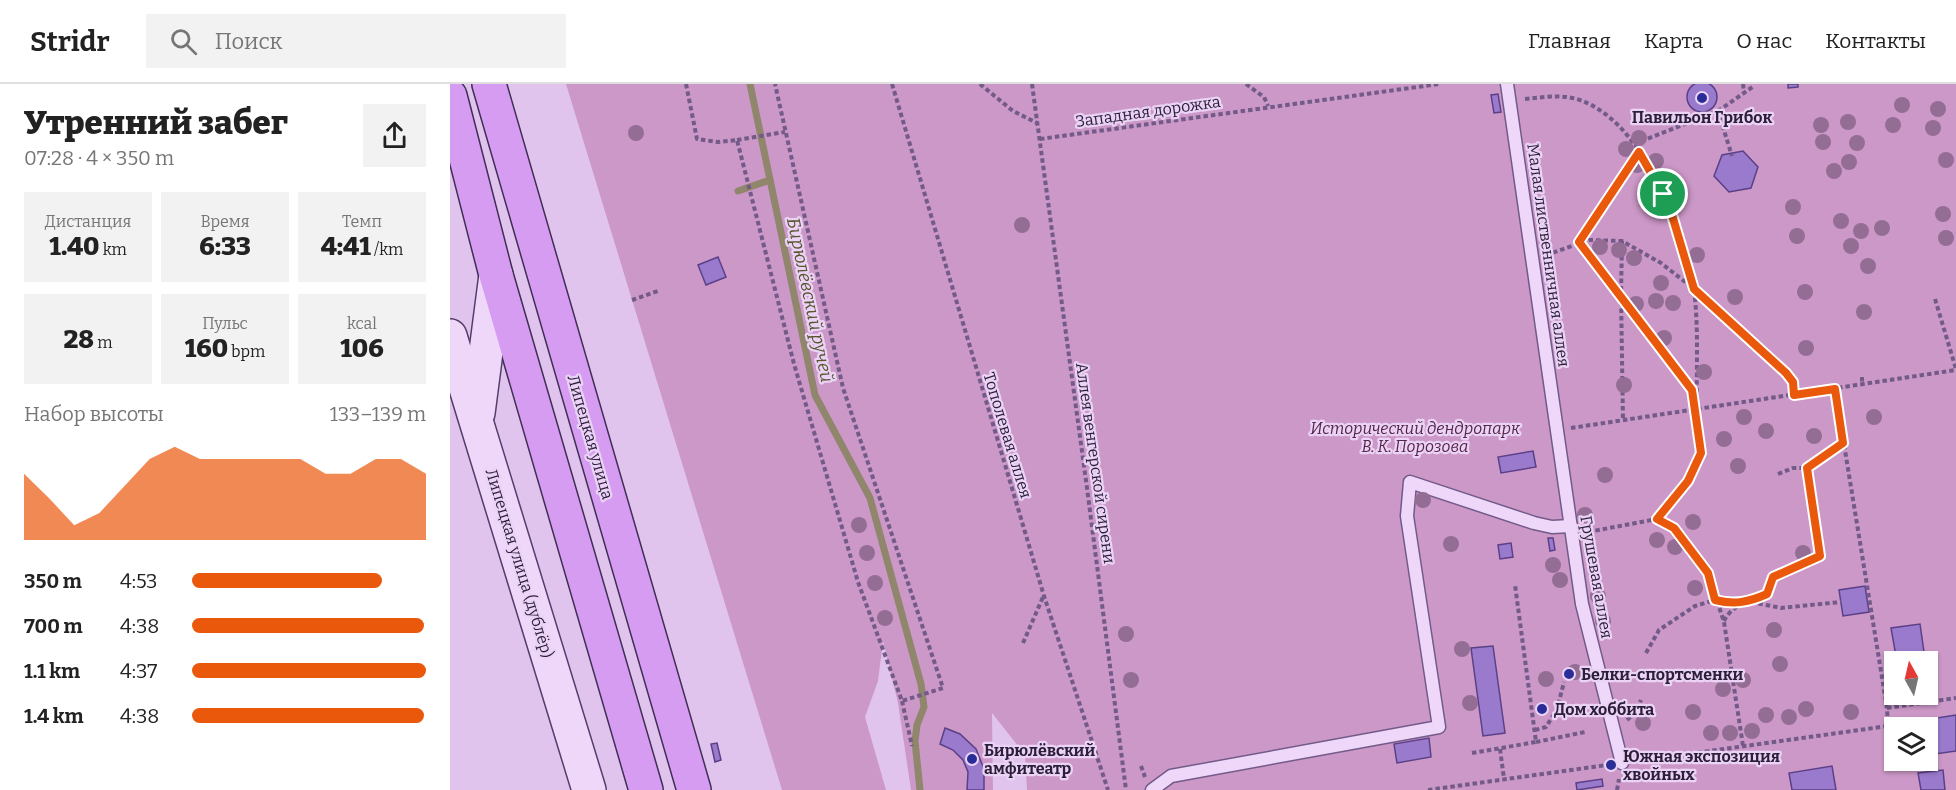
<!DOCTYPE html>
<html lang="ru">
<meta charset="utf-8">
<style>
body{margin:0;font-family:Bitter,serif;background:#f2f2f2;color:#222;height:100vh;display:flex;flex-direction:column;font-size:22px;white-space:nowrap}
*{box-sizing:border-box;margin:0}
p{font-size:20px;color:#767676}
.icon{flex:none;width:33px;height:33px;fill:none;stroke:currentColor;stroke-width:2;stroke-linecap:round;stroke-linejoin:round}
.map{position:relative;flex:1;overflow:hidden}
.side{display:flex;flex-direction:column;background:#fff;width:450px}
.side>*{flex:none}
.needle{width:39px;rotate:352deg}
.buttons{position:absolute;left:1434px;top:567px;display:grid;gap:12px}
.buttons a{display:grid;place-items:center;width:54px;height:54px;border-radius:0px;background:#fff;box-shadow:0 2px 4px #0004;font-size:30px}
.pin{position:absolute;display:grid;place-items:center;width:51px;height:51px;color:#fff;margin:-26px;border:3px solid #fff;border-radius:50%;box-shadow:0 2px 6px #0007}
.round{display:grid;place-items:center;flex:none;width:63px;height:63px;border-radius:0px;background:#f2f2f2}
.headline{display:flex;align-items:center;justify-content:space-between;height:102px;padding:0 24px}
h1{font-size:33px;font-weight:800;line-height:45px}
.figures{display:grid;grid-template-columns:repeat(3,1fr);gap:9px;height:102px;padding:6px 24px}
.figures div{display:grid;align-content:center;border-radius:0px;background:#f2f2f2;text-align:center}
.figures b{font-size:26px;font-weight:800}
.figures small{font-size:16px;font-weight:400}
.figures p{font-size:16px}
.chart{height:168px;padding:12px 24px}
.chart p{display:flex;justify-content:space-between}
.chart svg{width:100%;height:108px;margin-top:6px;fill:#ea580c;opacity:.7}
ul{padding:0 24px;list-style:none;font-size:20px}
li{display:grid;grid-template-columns:96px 72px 1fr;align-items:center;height:45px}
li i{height:15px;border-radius:8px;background:#ea580c}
header{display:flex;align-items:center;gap:36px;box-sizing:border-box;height:84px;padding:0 30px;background:#fff;border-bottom:2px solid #e0e0e0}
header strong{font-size:28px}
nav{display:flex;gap:33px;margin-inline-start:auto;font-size:21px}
.search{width:420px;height:54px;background:#f2f2f2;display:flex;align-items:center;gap:15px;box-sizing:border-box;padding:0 21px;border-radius:0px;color:#767676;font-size:22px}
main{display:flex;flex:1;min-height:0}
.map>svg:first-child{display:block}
.green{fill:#cc98c7;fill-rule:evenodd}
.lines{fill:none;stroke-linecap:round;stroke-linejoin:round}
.stream{stroke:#8f866c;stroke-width:7}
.building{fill:#9a7acc;stroke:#5b4088;stroke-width:1.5}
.lane-casing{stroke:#725a89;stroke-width:15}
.secondary-casing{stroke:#533d6b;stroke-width:36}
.primary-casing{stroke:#402e56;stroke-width:36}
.path{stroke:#725a89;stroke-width:4;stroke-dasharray:4.5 3;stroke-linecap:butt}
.lane{stroke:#eed7f9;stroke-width:12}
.secondary{stroke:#eed7f9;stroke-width:33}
.primary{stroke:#d59cf1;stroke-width:33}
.tree{fill:#946d94}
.route-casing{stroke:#fff;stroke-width:12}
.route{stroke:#ea580c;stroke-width:8}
.poi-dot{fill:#2a2d98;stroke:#ebd3f6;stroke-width:2}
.labels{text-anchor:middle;stroke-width:4.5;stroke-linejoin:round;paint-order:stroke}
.street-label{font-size:16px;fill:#2b1e39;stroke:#ebd3f6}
.poi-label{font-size:16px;font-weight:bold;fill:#2b1e39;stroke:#ebd3f6;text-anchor:start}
.park-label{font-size:16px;font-style:italic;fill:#55254a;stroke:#ebd3f6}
.water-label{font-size:18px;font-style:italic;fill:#58552d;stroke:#ebd3f6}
</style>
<header>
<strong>Stridr</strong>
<div class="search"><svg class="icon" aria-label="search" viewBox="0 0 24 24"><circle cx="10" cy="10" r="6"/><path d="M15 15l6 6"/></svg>Поиск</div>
<nav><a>Главная</a><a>Карта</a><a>О нас</a><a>Контакты</a></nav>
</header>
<main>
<section class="side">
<div class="headline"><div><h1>Утренний забег</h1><p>07:28 · 4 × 350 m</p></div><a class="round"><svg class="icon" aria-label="share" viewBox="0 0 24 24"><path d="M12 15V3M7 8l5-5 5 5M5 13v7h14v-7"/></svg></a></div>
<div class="figures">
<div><p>Дистанция</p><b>1.40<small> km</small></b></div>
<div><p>Время</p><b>6:33</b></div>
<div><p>Темп</p><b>4:41<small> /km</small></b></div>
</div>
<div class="figures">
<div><b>28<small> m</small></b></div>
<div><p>Пульс</p><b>160<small> bpm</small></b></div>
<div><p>kcal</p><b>106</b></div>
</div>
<div class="chart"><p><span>Набор высоты</span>133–139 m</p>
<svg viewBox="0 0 160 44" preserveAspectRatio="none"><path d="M0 44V17L10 27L20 38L30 33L40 22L50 11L60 6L70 11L80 11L90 11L100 11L110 11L120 17L130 17L140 11L150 11L160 17V44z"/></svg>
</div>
<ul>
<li><b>350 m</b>4:53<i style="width:81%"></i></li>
<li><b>700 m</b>4:38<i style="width:99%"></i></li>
<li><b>1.1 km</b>4:37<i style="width:100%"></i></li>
<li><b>1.4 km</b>4:38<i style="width:99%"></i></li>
</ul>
</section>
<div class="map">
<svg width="1506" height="706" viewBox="0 0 1506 706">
<rect width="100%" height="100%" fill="#e1c4ee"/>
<path class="green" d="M116,0h1390v706h-929l-2,-35 -33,-42 1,77h-82l-13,-87 -15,-62 -5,40 -13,36 21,73h-104zM1444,578h34v32h-34zM1444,644h34v32h-34z"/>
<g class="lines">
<g class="stream">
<polyline points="300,0 365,311 420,414 471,600 474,623 467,641 465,657 470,706"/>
<polyline points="288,107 320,96"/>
</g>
</g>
<g class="building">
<circle cx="1252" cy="13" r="15"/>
<polygon points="1338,0 1348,0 1348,3 1338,4"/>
<polygon points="1048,10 1051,28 1044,29 1041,11"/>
<polygon points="1293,67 1308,83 1301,104 1279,108 1264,92 1272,71"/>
<polygon points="268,173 276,193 256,201 248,181"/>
<polygon points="1083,367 1086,383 1051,389 1048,373"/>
<polygon points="1098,454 1103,454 1105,466 1100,467"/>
<polygon points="1061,459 1063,473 1050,475 1048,461"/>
<polygon points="1415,502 1419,528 1393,532 1389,506"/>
<polygon points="1470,540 1475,575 1447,578 1441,544"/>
<polygon points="1043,562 1055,649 1033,652 1021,564"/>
<polygon points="1506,631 1506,667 1478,671 1478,644 1456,644 1455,639"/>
<polygon points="495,644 510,650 526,665 534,685 534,706 517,706 518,688 513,676 503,666 490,660"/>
<polygon points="979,654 981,673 947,679 944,660"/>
<polygon points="267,659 271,676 265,678 261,660"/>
<polygon points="1382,682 1386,706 1342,706 1339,689"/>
<polygon points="1493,686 1495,706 1471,706 1468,689"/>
<polygon points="1152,695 1153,702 1127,706 1126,699"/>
</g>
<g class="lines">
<defs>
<g id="lane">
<polyline points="1057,0 1132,520 1172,679"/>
<polyline points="702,706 721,692 989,643 957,432 960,398 1084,439 1102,443 1121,442"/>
</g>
<g id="secondary">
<polyline points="0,252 139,706"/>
<polyline points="28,329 46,191"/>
</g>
<g id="primary">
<polyline points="39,0 244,706"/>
<polyline points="0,12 46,191 196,706"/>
</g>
</defs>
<use href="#lane" class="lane-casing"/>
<use href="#secondary" class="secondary-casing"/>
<use href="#primary" class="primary-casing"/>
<g class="path">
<polyline points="236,0 247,55 268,58 287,56 344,280 408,498 452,617 493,604 393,304 325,0"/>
<polyline points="442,0 594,512 658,706"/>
<polyline points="530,0 563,27 587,39"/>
<polyline points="582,0 637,404 676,706"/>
<polyline points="796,0 814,13 818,22"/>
<polyline points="1293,0 1294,9"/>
<path d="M1075,15c19,-2 37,-5 55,1 57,21 86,97 102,150 4,13 10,27 12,40 5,39 2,80 3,120"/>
<polyline points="1268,27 1282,72"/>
<polyline points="590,55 989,0"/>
<polyline points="287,56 335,48"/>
<polyline points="1184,60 1268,27 1304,2"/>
<polyline points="1129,157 1189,68"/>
<polyline points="1172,157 1171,211 1173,337"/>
<polyline points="1129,158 1242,306 1245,316"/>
<polyline points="1096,171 1139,156 1172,157 1211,179 1244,205 1336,289 1343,298 1344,311"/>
<polyline points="1485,215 1506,285"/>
<polyline points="182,216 208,207"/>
<polyline points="1412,293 1412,301"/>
<polyline points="1121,344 1506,286"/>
<polyline points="1328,390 1343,384 1357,384 1393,359"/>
<polyline points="1207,435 1224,444 1258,489 1274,538 1293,662"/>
<polyline points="1138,448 1207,435 1238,397 1251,369 1246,324"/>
<polyline points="1301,518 1331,524 1391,518"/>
<path d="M1274,537c9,-18 26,-19 43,-27l6,-17 47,-21 -13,-88"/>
<polyline points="573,559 593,513"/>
<polyline points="1196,569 1209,546 1245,522 1265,516 1290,519"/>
<polyline points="452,617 462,662"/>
<polyline points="1437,624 1506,614"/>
<polyline points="1177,636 1186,628 1191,616"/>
<polyline points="1085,646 1096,643 1107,625 1114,598"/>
<polyline points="1086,658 1135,648"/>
<polyline points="1050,665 1054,695"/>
<polyline points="1022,669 1086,658 1065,501"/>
<polyline points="1188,677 1438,642 1437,624 1385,305"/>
<polyline points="691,682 695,693"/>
<polyline points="978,706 1157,681"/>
<polyline points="1167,706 1169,695"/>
</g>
<use href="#lane" class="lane"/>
<use href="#secondary" class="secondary"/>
<use href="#primary" class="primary"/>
</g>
<g class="tree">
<circle cx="1452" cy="21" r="8"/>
<circle cx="1488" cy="25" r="8"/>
<circle cx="1398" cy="38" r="8"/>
<circle cx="1371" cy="41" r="8"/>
<circle cx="1443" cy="41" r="8"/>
<circle cx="1483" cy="44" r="8"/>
<circle cx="186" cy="49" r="8"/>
<circle cx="1189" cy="54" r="8"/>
<circle cx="1373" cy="58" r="8"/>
<circle cx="1407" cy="59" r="8"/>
<circle cx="1176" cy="65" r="8"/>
<circle cx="1496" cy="76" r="8"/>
<circle cx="1206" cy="77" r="8"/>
<circle cx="1399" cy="78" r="8"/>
<circle cx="1187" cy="81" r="8"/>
<circle cx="1384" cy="87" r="8"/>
<circle cx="1223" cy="120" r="8"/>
<circle cx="1343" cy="123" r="8"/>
<circle cx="1493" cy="130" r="8"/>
<circle cx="1391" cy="137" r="8"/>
<circle cx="572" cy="141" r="8"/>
<circle cx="1432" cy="144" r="8"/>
<circle cx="1411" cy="147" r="8"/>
<circle cx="1347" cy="152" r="8"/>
<circle cx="1496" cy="154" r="8"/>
<circle cx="1401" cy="162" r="8"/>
<circle cx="1150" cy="163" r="8"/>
<circle cx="1169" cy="166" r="8"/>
<circle cx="1247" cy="171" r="8"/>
<circle cx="1184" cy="174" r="8"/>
<circle cx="1418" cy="182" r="8"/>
<circle cx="1211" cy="199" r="8"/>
<circle cx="1355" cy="208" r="8"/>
<circle cx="1285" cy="213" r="8"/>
<circle cx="1206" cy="217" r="8"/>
<circle cx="1223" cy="219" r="8"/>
<circle cx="1186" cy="220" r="8"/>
<circle cx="1414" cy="228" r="8"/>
<circle cx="1214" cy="254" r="8"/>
<circle cx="1356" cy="264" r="8"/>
<circle cx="1254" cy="288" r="8"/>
<circle cx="1174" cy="301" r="8"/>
<circle cx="1294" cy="333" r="8"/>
<circle cx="1424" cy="333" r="8"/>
<circle cx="1316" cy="347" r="8"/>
<circle cx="1364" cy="352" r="8"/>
<circle cx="1274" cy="355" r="8"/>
<circle cx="1288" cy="382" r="8"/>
<circle cx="1155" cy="391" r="8"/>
<circle cx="973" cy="416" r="8"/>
<circle cx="1135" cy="431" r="8"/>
<circle cx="1243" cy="438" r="8"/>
<circle cx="409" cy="441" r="8"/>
<circle cx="1207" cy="456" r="8"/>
<circle cx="1001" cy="460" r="8"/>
<circle cx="1225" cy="463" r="8"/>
<circle cx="417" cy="469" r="8"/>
<circle cx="1353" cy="469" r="8"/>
<circle cx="1103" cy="481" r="8"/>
<circle cx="1110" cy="496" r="8"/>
<circle cx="425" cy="499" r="8"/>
<circle cx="1245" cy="504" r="8"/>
<circle cx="1148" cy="512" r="8"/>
<circle cx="435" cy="534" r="8"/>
<circle cx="1153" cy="537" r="8"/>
<circle cx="1324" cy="546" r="8"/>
<circle cx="676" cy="550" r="8"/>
<circle cx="1012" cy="565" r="8"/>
<circle cx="1330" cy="580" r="8"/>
<circle cx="1125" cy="588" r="8"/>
<circle cx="1096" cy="595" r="8"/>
<circle cx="681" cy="596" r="8"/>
<circle cx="1293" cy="596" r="8"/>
<circle cx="1273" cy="605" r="8"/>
<circle cx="1020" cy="619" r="8"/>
<circle cx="1356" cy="625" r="8"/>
<circle cx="1243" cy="628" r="8"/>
<circle cx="1401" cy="628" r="8"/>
<circle cx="1316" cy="631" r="8"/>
<circle cx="1339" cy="633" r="8"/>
<circle cx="1193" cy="639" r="8"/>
<circle cx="1302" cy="647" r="8"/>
<circle cx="1261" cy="649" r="8"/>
<circle cx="1280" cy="649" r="8"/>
</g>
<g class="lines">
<defs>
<path id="route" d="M1189,68l24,42 9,21 22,74 92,84 7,9 1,13 41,-6 8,54 -36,25 13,88 -47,21 -6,17c-18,8 -32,11 -52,6l-7,-27 -34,-45 -17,-9 31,-38 13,-28 -9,-63 -113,-148z"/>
</defs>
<use href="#route" class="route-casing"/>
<use href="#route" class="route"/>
</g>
<g class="poi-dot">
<circle cx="1252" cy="14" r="6"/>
<circle cx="1119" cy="590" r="6"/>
<circle cx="1092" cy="625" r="6"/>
<circle cx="522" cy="675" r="6"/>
<circle cx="1161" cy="681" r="6"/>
</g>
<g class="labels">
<g class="street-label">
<text transform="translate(698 27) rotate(-8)" y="6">Западная дорожка</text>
<text transform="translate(1099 171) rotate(82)" y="6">Малая лиственничная аллея</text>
<text transform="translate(558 351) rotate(73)" y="6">Тополевая аллея</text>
<text transform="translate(141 353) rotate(74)" y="6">Липецкая улица</text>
<text transform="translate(646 379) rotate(82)" y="6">Аллея венгерской сирени</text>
<text transform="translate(70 479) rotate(73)" y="6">Липецкая улица (дублёр)</text>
<text transform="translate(1147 493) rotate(80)" y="6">Грушевая аллея</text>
</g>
<g class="poi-label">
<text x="1252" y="39" text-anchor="middle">Павильон Грибок</text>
<text x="1131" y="596">Белки-спортсменки</text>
<text x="1104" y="631">Дом хоббита</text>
<text x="534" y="672">Бирюлёвский<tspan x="534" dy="18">амфитеатр</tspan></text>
<text x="1173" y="678">Южная экспозиция<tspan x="1173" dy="18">хвойных</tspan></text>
</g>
<g class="park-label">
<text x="965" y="350">Исторический дендропарк<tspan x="965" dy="18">В. К. Порозова</tspan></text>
</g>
<g class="water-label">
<text transform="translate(360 216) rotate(78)" y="6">Бирюлёвский ручей</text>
</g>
</g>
</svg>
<div class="buttons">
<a><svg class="needle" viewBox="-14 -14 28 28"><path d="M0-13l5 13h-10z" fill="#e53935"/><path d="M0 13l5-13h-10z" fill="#767676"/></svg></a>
<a><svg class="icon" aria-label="layers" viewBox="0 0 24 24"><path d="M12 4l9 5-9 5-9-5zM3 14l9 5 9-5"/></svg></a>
</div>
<div class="pin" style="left:1213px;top:110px;background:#1e9e55"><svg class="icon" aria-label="arrive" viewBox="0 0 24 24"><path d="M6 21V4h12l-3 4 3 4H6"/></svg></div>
</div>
</main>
